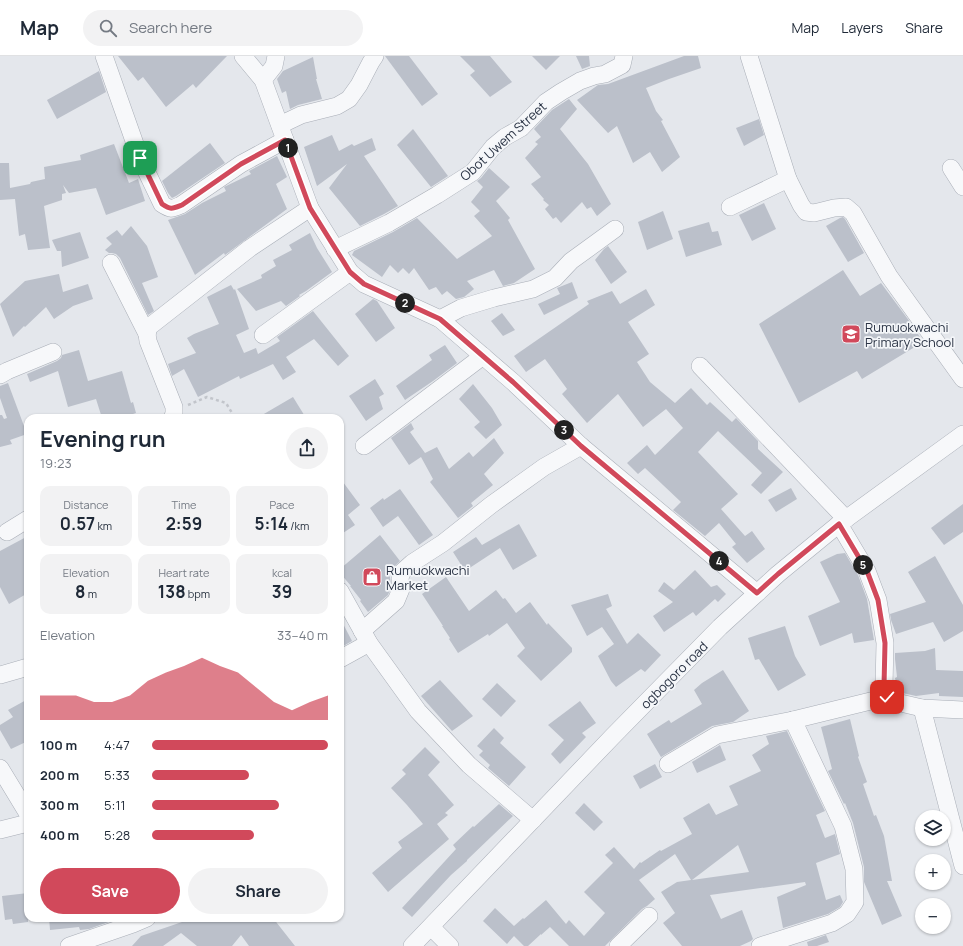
<!DOCTYPE html>
<meta charset="utf-8">
<style>
body{margin:0;font-family:Manrope,sans-serif;background:#f2f2f3;color:#1f2937;height:100vh;display:flex;flex-direction:column;font-size:15px;white-space:nowrap}
*{box-sizing:border-box;margin:0}
p{font-size:13px;color:#747a83}
.icon{flex:none;width:22px;height:22px;fill:none;stroke:currentColor;stroke-width:2;stroke-linecap:round;stroke-linejoin:round}
.map{position:relative;flex:1;overflow:hidden}
.drawer{position:absolute;left:24px;top:358px;width:320px;height:508px;display:flex;flex-direction:column;background:#fff;border-radius:12px;box-shadow:0 1px 3px #0004}
.drawer>*{flex:none}
.fabs{position:absolute;left:915px;top:754px;display:grid;gap:8px}
.fabs a{display:grid;place-items:center;width:36px;height:36px;border-radius:50%;background:#fff;box-shadow:0 1px 3px #0004;font-size:20px}
.pin{position:absolute;display:grid;place-items:center;width:34px;height:34px;color:#fff;margin:-17px;border-radius:8px;box-shadow:0 2px 6px #0006}
.km{position:absolute;width:20px;height:20px;margin:-10px;border-radius:50%;background:#222;color:#fff;font-size:11px;line-height:20px;text-align:center}
.round{display:grid;place-items:center;flex:none;width:42px;height:42px;border-radius:21px;background:#f2f2f3}
.headline{display:flex;align-items:center;justify-content:space-between;height:68px;padding:0 16px}
h1{font-size:22px;font-weight:700;line-height:30px}
.stats{display:grid;grid-template-columns:repeat(3,1fr);gap:6px;height:68px;padding:4px 16px}
.stats div{display:grid;align-content:center;border-radius:10px;background:#f2f2f3;text-align:center}
.stats b{font-size:17px;font-weight:700}
.stats small{font-size:11px;font-weight:400}
.stats p{font-size:11px}
.chart{height:112px;padding:8px 16px}
.chart p{display:flex;justify-content:space-between}
.chart svg{width:100%;height:72px;margin-top:4px;fill:#d1495b;opacity:.7}
.button{display:flex;gap:8px;margin-top:auto;padding:8px 16px}
.button a{flex:1;height:46px;border-radius:24px;background:#d1495b;color:#fff;font-size:16px;font-weight:700;line-height:46px;text-align:center}
.button a+a{background:#f2f2f3;color:#1f2937}
ul{padding:0 16px;list-style:none;font-size:13px}
li{display:grid;grid-template-columns:64px 48px 1fr;align-items:center;height:30px}
li i{height:10px;border-radius:5px;background:#d1495b}
header{display:flex;align-items:center;gap:24px;box-sizing:border-box;height:56px;padding:0 20px;background:#fff;border-bottom:1px solid #e0e1e3}
header strong{font-size:19px}
nav{display:flex;gap:22px;margin-inline-start:auto;font-size:14px}
.search{width:280px;height:36px;background:#f2f2f3;display:flex;align-items:center;gap:10px;box-sizing:border-box;padding:0 14px;border-radius:22px;color:#747a83;font-size:15px}
.map>svg:first-child{display:block}
.building{fill:#bbc0ca;fill-rule:evenodd}
.lines{fill:none;stroke-linecap:round;stroke-linejoin:round}
.minor-casing{stroke:#a9aeb7;stroke-width:18}
.path{stroke:#c2c5cb;stroke-width:2.5;stroke-dasharray:3 3;stroke-linecap:butt}
.minor{stroke:#f7f8fa;stroke-width:17}
.route-casing{stroke:#fff;stroke-width:8}
.route{stroke:#d1495b;stroke-width:5}
.labels{text-anchor:middle;stroke-width:3.5;stroke-linejoin:round;paint-order:stroke}
.street-label{font-size:13px;fill:#2b3445;stroke:#f4f6f9}
.poi-label{font-size:13px;fill:#2b3445;stroke:#f4f6f9;text-anchor:start}
</style>
<header>
<strong>Map</strong>
<div class="search"><svg class="icon" aria-label="search" viewBox="0 0 24 24"><circle cx="10" cy="10" r="6"/><path d="M15 15l6 6"/></svg>Search here</div>
<nav><a>Map</a><a>Layers</a><a>Share</a></nav>
</header>
<div class="map">
<svg width="963" height="890" viewBox="0 0 963 890">
<rect width="100%" height="100%" fill="#e4e7ec"/>
<g class="building">
<polygon points="118,0 227,0 196,32 193,28 166,51 143,21 138,25"/>
<polygon points="385,0 409,0 438,38 422,50"/>
<polygon points="460,0 490,0 512,26 490,41 470,19 475,15"/>
<polygon points="532,0 560,0 546,14"/>
<polygon points="576,0 589,0 590,10 582,13"/>
<polygon points="684,0 698,0 701,12 669,23 646,32 656,55 663,64 661,65 680,101 662,116 650,96 633,107 617,70 608,77 577,44 598,29 608,28"/>
<polygon points="313,1 317,23 316,23 322,43 298,49 290,53 286,35 282,37 277,23 283,15"/>
<polygon points="99,15 106,36 57,63 47,44"/>
<polygon points="569,43 577,53 560,73 588,108 611,148 597,160 591,151 587,153 582,146 561,167 556,161 553,163 545,153 549,149 543,144 544,143 531,128 541,121 525,102 538,88 535,86 541,81 534,73 552,54"/>
<polygon points="759,63 764,79 744,90 736,72"/>
<polygon points="413,73 448,120 431,131 397,89"/>
<polygon points="332,79 339,95 352,88 354,90 372,82 376,94 364,100 398,150 384,158 360,170 329,132 347,108 317,130 304,91"/>
<polygon points="210,87 225,107 176,140 172,142 168,137 162,125"/>
<polygon points="114,88 129,127 138,123 145,145 106,159 96,132 69,137 63,129 66,137 62,138 62,144 44,150 50,192 28,194 25,178 19,180 15,143 0,144 0,107 9,107 10,132 30,128 31,126 45,123 44,111 81,104 80,99"/>
<polygon points="277,100 287,121 276,128 287,153 225,199 224,197 195,219 168,164 185,158 202,147 226,135 224,131 251,118 249,115"/>
<polygon points="489,112 510,131 496,145 510,162 508,164 535,213 514,227 503,230 494,214 467,225 474,233 464,241 456,243 447,235 442,239 436,231 429,234 414,212 409,218 403,212 398,217 390,209 382,221 352,199 354,195 393,176 417,162 457,203 492,180 474,160 480,155 471,146 483,131 477,125 481,122"/>
<polygon points="764,147 776,173 752,185 739,159"/>
<polygon points="663,155 673,183 647,194 638,166"/>
<polygon points="843,161 845,163 864,197 848,206 826,170 840,162"/>
<polygon points="709,166 712,176 718,175 722,189 686,201 678,175"/>
<polygon points="131,170 147,190 158,221 142,227 154,255 148,259 120,202 116,198 112,197 109,197 105,194 112,188 106,182 117,174 122,180"/>
<polygon points="80,176 89,202 62,211 61,195 57,195 52,184"/>
<polygon points="310,177 317,192 332,216 306,235 299,239 300,240 286,250 281,245 256,255 237,233 262,222 261,219 276,210 273,204 292,194 289,189"/>
<polygon points="608,190 627,216 611,228 595,204 604,193"/>
<polygon points="843,214 860,240 881,227 913,270 923,286 862,323 857,315 799,347 759,268"/>
<polygon points="59,218 63,236 88,228 93,243 73,250 54,263 46,251 25,271 24,270 13,281 0,248 25,225"/>
<polygon points="572,226 578,242 544,259 538,248 560,238 557,232"/>
<polygon points="231,229 234,234 235,233 249,273 236,279 244,297 256,292 258,298 280,285 277,281 313,255 349,300 338,310 314,283 286,301 296,316 283,324 273,308 240,323 239,320 198,341 184,313 172,320 168,308 196,297 187,282 194,278 219,268 207,241"/>
<polygon points="646,233 655,249 628,266 649,298 637,306 650,326 675,347 691,332 707,349 710,346 732,366 736,362 758,385 758,393 783,416 761,438 751,429 762,417 718,375 698,396 738,438 721,453 745,480 752,475 765,493 747,507 732,491 736,488 719,467 705,480 673,454 681,446 645,412 638,418 627,407 647,389 655,399 683,372 666,353 643,371 618,338 587,367 562,338 567,333 545,303 526,316 514,300 589,248 587,245 612,235 620,248"/>
<polygon points="373,243 377,245 395,272 376,286 355,258"/>
<polygon points="502,257 515,274 503,280 491,265"/>
<polygon points="445,289 457,307 433,325 405,344 396,330 432,304 429,299"/>
<polygon points="79,294 88,325 122,315 131,347 133,346 136,357 121,362 102,362 96,343 68,351 58,315 30,326 27,318 57,305 61,302 62,299"/>
<polygon points="375,323 384,338 379,341 383,353 366,365 349,340"/>
<polygon points="8,327 27,378 10,384 12,388 0,391 0,359 2,359 4,363 7,362 0,342 0,330"/>
<polygon points="473,328 492,352 502,369 486,383 474,371 480,366 459,343"/>
<polygon points="293,341 306,362 257,362"/>
<polygon points="411,367 414,373 410,376 425,397 437,391 449,413 469,396 473,401 494,382 504,397 484,418 493,429 471,447 473,450 458,462 430,426 433,423 421,401 409,409 391,382"/>
<polygon points="340,422 360,449 348,459 355,469 340,479"/>
<polygon points="791,432 797,443 776,456 768,444"/>
<polygon points="400,433 433,479 419,489 398,460 383,471 370,452 383,442 384,444"/>
<polygon points="963,448 963,476 944,489 931,472"/>
<polygon points="519,468 537,500 513,514 500,492 465,515 453,496 476,481 482,489"/>
<polygon points="380,479 400,505 387,517 390,521 391,531 388,539 368,556 360,545 361,544 350,530 351,530 340,517 340,513"/>
<polygon points="28,480 28,537 9,548 0,531 0,495"/>
<polygon points="845,497 858,519 867,543 874,584 854,587 852,577 820,590 808,560 840,546 820,506 837,498"/>
<polygon points="935,500 963,549 963,575 944,586 933,566 896,578 891,564 890,558 926,546 908,516"/>
<polygon points="695,514 711,531 717,529 726,538 718,546 715,543 696,560 693,556 664,576 653,560 673,546 658,535 664,526 674,534"/>
<polygon points="446,521 469,555 496,534 503,543 505,542 516,557 530,546 547,569 548,567 572,592 572,596 541,625 517,600 525,592 507,567 489,580 488,578 458,597 449,583 450,582 442,570 443,570 422,538"/>
<polygon points="608,538 612,550 606,553 627,588 638,577 661,599 645,616 641,613 616,631 611,625 598,600 614,588 602,571 587,580 571,549"/>
<polygon points="340,562 352,585 340,592"/>
<polygon points="785,570 795,600 806,619 778,635 759,603 755,604 748,582"/>
<polygon points="935,592 936,614 963,615 963,641 939,640 939,637 916,640 898,636 895,622 897,621 895,603 895,597 925,595"/>
<polygon points="723,614 749,655 733,666 712,670 661,701 647,678 669,664 671,667 702,648 694,634 702,627"/>
<polygon points="440,624 473,660 452,675 421,640"/>
<polygon points="497,627 516,645 501,661 482,643"/>
<polygon points="28,643 28,685 11,693 0,674 0,669 13,661 8,654"/>
<polygon points="580,645 596,667 582,677 586,681 560,708 551,698 564,684 548,669"/>
<polygon points="850,663 859,700 858,701 867,726 863,728 874,760 876,759 884,780 892,825 887,825 902,860 882,869 864,826 864,811 853,767 845,747 844,748 828,715 832,713 821,671"/>
<polygon points="494,672 504,682 500,687 526,711 509,730 488,712 490,709 479,699 483,695 477,690"/>
<path d="M787,675l38,80 -9,4 9,23 10,-4 5,20 -24,9 10,37 14,-5 3,7 -3,5 -12,7 -45,14 -6,-31 29,-12 -1,-3 -95,13 11,24 21,-9 11,29 -2,2 -11,5h-58l-19,-23 12,-10 -14,-21 16,-10 14,-2 -16,-26 -36,26 16,19 -8,7 -5,3 -37,37h-36l-19,-19 -9,8v-1l-13,12h-4l-10,-10 -7,8 -24,-23 12,-13 19,18 9,-8 1,1 22,-19 20,24 3,-4 15,16 21,-23 -21,-21 29,-29 -8,-8 9,-8 20,22 6,-7 1,1 19,-13 1,1 31,-17 -9,-16 26,-15 7,12 22,-10 -9,-19 32,-15 -9,-16 17,-11 -3,-8zM738,789l11,27 -57,8z"/>
<polygon points="720,689 726,704 697,717 692,706"/>
<polygon points="425,691 440,706 428,719 454,749 445,757 448,759 437,768 449,783 388,836 372,817 402,792 398,786 423,768 407,749 391,732 406,718 402,714"/>
<polygon points="655,708 662,721 640,733 633,720"/>
<polygon points="584,747 603,766 594,775 575,757"/>
<polygon points="499,748 513,760 467,804 467,805 451,819 412,861 402,852 456,793 453,789 473,770 474,771"/>
<polygon points="28,837 28,866 13,868 12,863 5,864 2,840"/>
<polygon points="49,862 116,862 117,863 89,873 80,874 79,871 50,874"/>
<polygon points="181,862 273,862 295,890 249,890 241,879 232,890 197,890 181,877 163,890 132,890 141,880 182,866"/>
<polygon points="826,879 829,886 817,890 808,890 807,886"/>
</g>
<g class="lines">
<defs>
<g id="minor">
<path d="M104,0l36,102 22,46c9,6 10,5 19,1l60,-41 44,-24"/>
<polyline points="243,0 263,24 310,152 350,216 364,228 440,263 513,326 581,390 757,537"/>
<polyline points="749,0 788,123 801,149 806,156 814,157 834,152 846,151 853,157 889,220 963,323"/>
<polyline points="263,24 274,10 276,0"/>
<polyline points="280,69 301,59 337,50 349,43 359,29 371,6 375,0"/>
<polyline points="951,112 963,131"/>
<polyline points="730,151 788,123"/>
<polyline points="335,193 389,167 437,139 473,116 493,91 505,81 521,72 546,46 561,36 580,25 594,20 605,18 622,9 624,0"/>
<polyline points="111,207 147,278 148,285 174,351 174,358 172,362"/>
<polyline points="440,263 461,252 494,242 533,233 555,222 571,205 615,173"/>
<polyline points="147,278 149,271 250,192 310,152"/>
<polyline points="263,279 350,216"/>
<polyline points="700,310 846,463"/>
<polyline points="0,319 7,315 53,296"/>
<polyline points="364,390 483,300"/>
<polyline points="839,468 867,515 878,544 885,587 884,630 887,641 892,645 922,652 963,654"/>
<polyline points="7,476 28,463"/>
<polyline points="340,535 369,587 418,655 469,709 533,764"/>
<polyline points="362,575 396,545 401,533 400,522 402,516 412,507 443,487 491,449 544,411 581,390"/>
<polyline points="340,603 369,587"/>
<polyline points="0,619 28,611"/>
<polyline points="922,652 963,810"/>
<polyline points="668,708 717,679 793,664 887,641"/>
<polyline points="0,712 28,758"/>
<polyline points="0,774 28,767"/>
<polyline points="431,871 450,890"/>
<polyline points="69,890 133,868 147,862"/>
<polyline points="412,890 613,680 720,571 778,518 839,468 963,378"/>
<polyline points="618,890 649,860"/>
<polyline points="760,890 832,867 847,858 855,846 854,813 843,770 793,664"/>
</g>
</defs>
<use href="#minor" class="minor-casing"/>
<polyline class="path" points="188,349 207,341 226,347 235,362"/>
<use href="#minor" class="minor"/>
</g>
<g class="lines">
<defs>
<path id="route" d="M140,102l22,46c9,6 10,5 20,1l59,-41 44,-24 25,68 40,64 14,12 76,35 73,63 68,64 176,147 21,-19 61,-50 28,47 11,29 7,43 -1,43 3,11"/>
</defs>
<use href="#route" class="route-casing"/>
<use href="#route" class="route"/>
</g>
<defs>
<symbol id="school-square" viewBox="-11 -11 22 22"><rect x="-9" y="-9" width="18" height="18" rx="4" fill="#d1495b" stroke="#f4f6f9"/><path d="M0-5L7-2L0 1L-7-2ZM-4 1L0 2.5L4 1V4Q0 6-4 4Z" fill="#fff"/></symbol>
<symbol id="shop-square" viewBox="-11 -11 22 22"><rect x="-9" y="-9" width="18" height="18" rx="4" fill="#d1495b" stroke="#f4f6f9"/><path d="M-5-2.5h2.3a2.7 3.5 0 0 1 5.4 0H5L5.5 6h-11ZM-1.5-2.5h3a1.5 2.3 0 0 0-3 0Z" fill="#fff"/></symbol>
</defs>
<g fill-rule="evenodd">
<use href="#school-square" x="840" y="267" width="22" height="22"/>
<use href="#shop-square" x="361" y="510" width="22" height="22"/>
</g>
<g class="labels">
<g class="street-label">
<text transform="translate(503 85) rotate(-42)" y="5">Obot Uwem Street</text>
<text transform="translate(674 619) rotate(-45)" y="5">ogbogoro road</text>
</g>
<g class="poi-label">
<text x="865" y="276">Rumuokwachi<tspan x="865" dy="15">Primary School</tspan></text>
<text x="386" y="519">Rumuokwachi<tspan x="386" dy="15">Market</tspan></text>
</g>
</g>
</svg>
<div class="fabs">
<a><svg class="icon" aria-label="layers" viewBox="0 0 24 24"><path d="M12 4l9 5-9 5-9-5zM3 14l9 5 9-5"/></svg></a>
<a>+</a>
<a>−</a>
</div>
<div class="pin" style="left:140px;top:102px;background:#1e9e55"><svg class="icon" aria-label="arrive" viewBox="0 0 24 24"><path d="M6 21V4h12l-3 4 3 4H6"/></svg></div>
<div class="pin" style="left:887px;top:641px;background:#d93025"><svg class="icon" aria-label="check" viewBox="0 0 24 24"><path d="M5 12l5 5 9-10"/></svg></div>
<b class="km" style="left:288px;top:92px">1</b>
<b class="km" style="left:405px;top:247px">2</b>
<b class="km" style="left:564px;top:374px">3</b>
<b class="km" style="left:719px;top:505px">4</b>
<b class="km" style="left:863px;top:509px">5</b>
<section class="drawer">
<div class="headline"><div><h1>Evening run</h1><p>19:23</p></div><a class="round"><svg class="icon" aria-label="share" viewBox="0 0 24 24"><path d="M12 15V3M7 8l5-5 5 5M5 13v7h14v-7"/></svg></a></div>
<div class="stats">
<div><p>Distance</p><b>0.57<small> km</small></b></div>
<div><p>Time</p><b>2:59</b></div>
<div><p>Pace</p><b>5:14<small> /km</small></b></div>
</div>
<div class="stats">
<div><p>Elevation</p><b>8<small> m</small></b></div>
<div><p>Heart rate</p><b>138<small> bpm</small></b></div>
<div><p>kcal</p><b>39</b></div>
</div>
<div class="chart"><p><span>Elevation</span>33–40 m</p>
<svg viewBox="0 0 160 44" preserveAspectRatio="none"><path d="M0 44V29L10 29L20 29L30 33L40 33L50 29L60 20L70 15L80 11L90 6L100 11L110 15L120 24L130 33L140 38L150 33L160 29V44z"/></svg>
</div>
<ul>
<li><b>100 m</b>4:47<i style="width:100%"></i></li>
<li><b>200 m</b>5:33<i style="width:55%"></i></li>
<li><b>300 m</b>5:11<i style="width:72%"></i></li>
<li><b>400 m</b>5:28<i style="width:58%"></i></li>
</ul>
<div class="button"><a>Save</a><a>Share</a></div>
</section>
</div>
